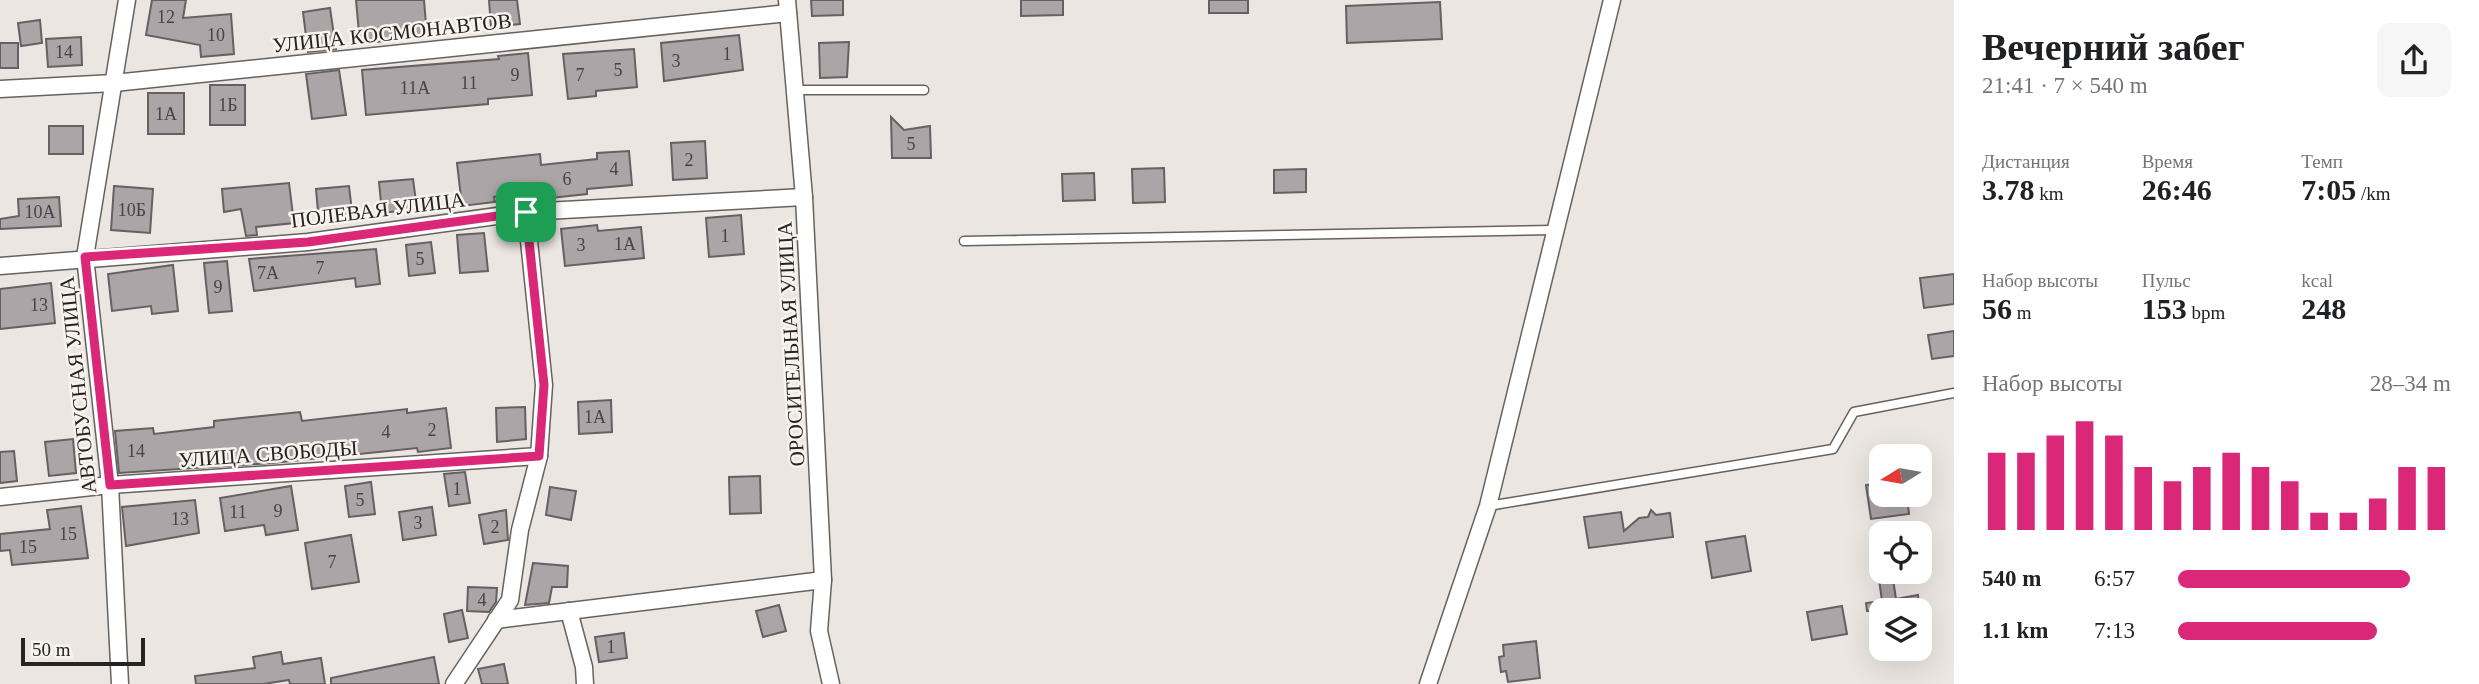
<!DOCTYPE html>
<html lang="ru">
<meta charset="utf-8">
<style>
body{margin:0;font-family:"Times New Roman",serif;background:#f6f6f6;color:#202124;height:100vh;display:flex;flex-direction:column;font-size:26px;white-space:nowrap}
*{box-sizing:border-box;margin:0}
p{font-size:23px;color:#757577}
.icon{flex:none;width:38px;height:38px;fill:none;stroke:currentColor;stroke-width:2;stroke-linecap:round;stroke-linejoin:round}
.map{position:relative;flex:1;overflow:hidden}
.details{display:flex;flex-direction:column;background:#fff;width:525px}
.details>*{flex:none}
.needle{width:46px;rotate:259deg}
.fabs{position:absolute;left:1869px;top:444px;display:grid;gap:14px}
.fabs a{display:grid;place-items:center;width:63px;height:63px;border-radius:14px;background:#fff;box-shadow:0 7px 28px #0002;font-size:35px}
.scale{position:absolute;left:21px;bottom:18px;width:124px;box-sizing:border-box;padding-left:7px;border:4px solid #262422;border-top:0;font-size:19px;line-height:24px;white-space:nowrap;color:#262422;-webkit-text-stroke:5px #f8f3ee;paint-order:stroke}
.pin{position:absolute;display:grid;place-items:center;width:60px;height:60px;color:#fff;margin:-30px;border-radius:14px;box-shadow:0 4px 10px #0006}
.round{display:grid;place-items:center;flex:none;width:74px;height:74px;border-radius:14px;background:#f6f6f6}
.headline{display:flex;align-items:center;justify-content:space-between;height:119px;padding:0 28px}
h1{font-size:38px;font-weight:700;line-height:52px}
.stats{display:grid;grid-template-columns:repeat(3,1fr);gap:10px;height:119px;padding:7px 28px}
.stats div{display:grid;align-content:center}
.stats b{font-size:30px;font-weight:700}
.stats small{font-size:19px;font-weight:400}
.stats p{font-size:19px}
.chart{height:196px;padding:14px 28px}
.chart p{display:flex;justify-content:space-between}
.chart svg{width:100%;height:126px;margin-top:7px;stroke:#db2777;stroke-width:6}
ul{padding:0 28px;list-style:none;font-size:23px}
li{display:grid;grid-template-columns:112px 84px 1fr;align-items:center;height:52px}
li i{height:18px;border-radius:9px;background:#db2777}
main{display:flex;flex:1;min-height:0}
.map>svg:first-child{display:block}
.building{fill:#aba5a8;stroke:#656062;stroke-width:2}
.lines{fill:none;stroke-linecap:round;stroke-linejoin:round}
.lane-casing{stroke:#66625e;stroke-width:11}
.street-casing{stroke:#66625e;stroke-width:19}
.lane{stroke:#fff;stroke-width:8}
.street{stroke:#fff;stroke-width:16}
.route-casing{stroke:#fff;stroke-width:14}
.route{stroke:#db2777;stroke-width:9}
.labels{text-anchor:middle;stroke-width:5;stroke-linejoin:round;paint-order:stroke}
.number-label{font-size:18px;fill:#474444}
.street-label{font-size:21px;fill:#262422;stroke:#f8f3ee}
</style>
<main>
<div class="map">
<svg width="1954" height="684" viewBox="0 0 1954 684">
<rect width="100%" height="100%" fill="#ebe6e1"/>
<g class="building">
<polygon points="152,0 186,0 183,18 231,14 234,54 201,57 200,45 146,35"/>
<polygon points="356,0 424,0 427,36 360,44"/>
<polygon points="489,0 517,0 520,24 491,27"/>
<polygon points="811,0 843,0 843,15 812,16"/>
<polygon points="1021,0 1063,0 1063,15 1021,16"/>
<rect x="1209" y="0" width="39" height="13"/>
<polygon points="1440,2 1442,39 1347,43 1346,6"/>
<polygon points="330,8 336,49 308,52 303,12"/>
<polygon points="40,20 42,43 21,46 18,23"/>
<polygon points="739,35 743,70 664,81 661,43"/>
<polygon points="81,37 82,65 48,67 46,39"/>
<polygon points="849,42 847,77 820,78 819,43"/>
<rect x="0" y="43" width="18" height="25"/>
<polygon points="634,49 637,87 596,91 596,96 568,99 563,54"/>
<polygon points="528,53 532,95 488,99 488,104 366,115 362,70 499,59 498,56"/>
<polygon points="339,70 346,115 312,119 306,74"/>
<rect x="210" y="85" width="35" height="40"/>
<rect x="148" y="93" width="36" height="41"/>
<polygon points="891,117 904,130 930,126 931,158 892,158"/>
<rect x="49" y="126" width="34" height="28"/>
<polygon points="705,141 707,178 673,180 671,143"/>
<polygon points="629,151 632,185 587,189 587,194 551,198 550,191 494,197 495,202 462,206 457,163 540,154 541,165 597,159 597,153"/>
<polygon points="1164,168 1165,202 1133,203 1132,169"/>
<polygon points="1306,169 1306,192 1274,193 1274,170"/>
<polygon points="1094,173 1095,200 1063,201 1062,174"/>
<polygon points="413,179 417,209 382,213 379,182"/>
<polygon points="289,183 294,223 256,227 257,235 246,236 241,209 224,212 222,189"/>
<polygon points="114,186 153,189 150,233 111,230"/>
<polygon points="349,186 353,220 319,223 316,189"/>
<polygon points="59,197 61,226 0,229 0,219 19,216 18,199"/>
<polygon points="741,215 744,254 709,257 706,218"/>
<polygon points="597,225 598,231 641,227 644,258 565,266 561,229"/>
<polygon points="484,233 488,271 460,273 457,235"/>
<polygon points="431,242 435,273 409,276 406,245"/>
<polygon points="376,249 380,284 356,287 355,278 254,291 249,259"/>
<polygon points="227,261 232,311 209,313 204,263"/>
<polygon points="173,265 178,311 152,314 151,306 112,311 108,274"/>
<polygon points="1954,274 1954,304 1924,308 1920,278"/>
<polygon points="51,283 55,323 0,329 0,289"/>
<polygon points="1954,331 1954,356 1932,359 1928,335"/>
<polygon points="611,400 612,432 579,434 578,402"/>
<polygon points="525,407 526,439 497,442 496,408"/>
<polygon points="446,408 451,448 418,452 417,448 272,463 119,473 115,431 153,428 154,434 214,427 214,421 300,412 302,421 407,409 407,413"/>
<polygon points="73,439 76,473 49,476 45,442"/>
<polygon points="14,451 17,481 0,483 0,452"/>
<polygon points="465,472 470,503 449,506 444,474"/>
<polygon points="760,476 761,513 730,514 729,477"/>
<polygon points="371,482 375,514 349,517 345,486"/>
<polygon points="1881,483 1881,495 1907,495 1909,514 1871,519 1866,485"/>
<polygon points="291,486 298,530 266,535 264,525 225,531 220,498"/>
<polygon points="550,487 576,491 571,520 546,515"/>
<polygon points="195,500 199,533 126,546 122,507"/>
<polygon points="81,506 88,558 12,565 10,550 0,551 0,534 50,529 47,510"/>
<polygon points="432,507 436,535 403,540 399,512"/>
<polygon points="506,510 508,540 484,544 479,515"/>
<polygon points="1651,510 1656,515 1670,513 1673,537 1589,548 1584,517 1621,512 1624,531 1639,518 1648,517"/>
<polygon points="351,535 359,582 312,589 305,543"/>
<polygon points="1745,536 1751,571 1712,578 1706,542"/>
<polygon points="533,563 568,566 567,587 552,587 549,603 525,605"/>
<polygon points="1878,572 1892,572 1896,599 1918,595 1920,611 1867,611 1866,603 1882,601"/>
<polygon points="468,587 497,588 496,602 489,612 467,611"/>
<polygon points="779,605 786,631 763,637 756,611"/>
<polygon points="1842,606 1847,634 1812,640 1807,612"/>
<polygon points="462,610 468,638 449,642 444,614"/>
<polygon points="624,633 627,658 599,662 595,637"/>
<polygon points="1536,641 1540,678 1508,682 1506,671 1501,672 1499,657 1504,656 1503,645"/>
<polygon points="281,652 283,664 321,658 325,684 290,684 289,680 263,684 196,684 195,676 255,668 253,657"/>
<polygon points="434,657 439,684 331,684 331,678"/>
<polygon points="504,664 508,684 482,684 478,669"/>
</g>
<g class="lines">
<defs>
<g id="lane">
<polyline points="795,90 924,90"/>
<polyline points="964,241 1554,230"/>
<polyline points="1488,506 1833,449 1854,412 1954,393"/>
</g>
<g id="street">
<polyline points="787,0 804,197 823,580 819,631 831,684"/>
<polyline points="0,89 114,83 788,13"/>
<polyline points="0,266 308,242 526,212 804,197"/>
<polyline points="0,497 110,485 539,456"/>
<polyline points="569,611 584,667 585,684"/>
<polyline points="496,620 823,580"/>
<polyline points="120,684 110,485 85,257 127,0"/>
<polyline points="454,684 510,600 520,530 539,456 544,385 526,212"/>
<polyline points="1428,684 1488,506 1612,0"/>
</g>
</defs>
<use href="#lane" class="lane-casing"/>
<use href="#street" class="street-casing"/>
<use href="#lane" class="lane"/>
<use href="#street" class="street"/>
</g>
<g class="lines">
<defs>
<polygon id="route" points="526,212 544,385 539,456 110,485 85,257 308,242"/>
</defs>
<use href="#route" class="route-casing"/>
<use href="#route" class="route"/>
</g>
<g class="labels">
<g class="number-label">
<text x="166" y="23">12</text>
<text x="216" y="41">10</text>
<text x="64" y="58">14</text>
<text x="727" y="60">1</text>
<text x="676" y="67">3</text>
<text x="618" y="76">5</text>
<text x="515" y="81">9</text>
<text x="580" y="81">7</text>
<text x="469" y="89">11</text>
<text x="415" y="94">11А</text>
<text x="228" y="111">1Б</text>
<text x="166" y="120">1А</text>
<text x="911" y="150">5</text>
<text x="689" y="166">2</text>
<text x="614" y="175">4</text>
<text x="567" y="185">6</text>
<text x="132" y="216">10Б</text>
<text x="40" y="218">10А</text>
<text x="725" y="242">1</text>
<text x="625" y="250">1А</text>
<text x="581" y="251">3</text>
<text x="420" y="265">5</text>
<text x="320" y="274">7</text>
<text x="268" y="279">7А</text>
<text x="218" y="293">9</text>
<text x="39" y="311">13</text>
<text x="595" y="423">1А</text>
<text x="432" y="436">2</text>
<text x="386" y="438">4</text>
<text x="136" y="457">14</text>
<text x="457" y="495">1</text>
<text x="360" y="506">5</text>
<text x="278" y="517">9</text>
<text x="238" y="518">11</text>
<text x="180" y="525">13</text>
<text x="418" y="529">3</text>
<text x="495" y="533">2</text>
<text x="68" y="540">15</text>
<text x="28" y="553">15</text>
<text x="332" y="568">7</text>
<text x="482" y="606">4</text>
<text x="611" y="653">1</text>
</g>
<g class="street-label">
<text transform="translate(392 33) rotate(-6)" y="7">УЛИЦА КОСМОНАВТОВ</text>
<text transform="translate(378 210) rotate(-7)" y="7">ПОЛЕВАЯ УЛИЦА</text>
<text transform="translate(791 344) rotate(-93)" y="7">ОРОСИТЕЛЬНАЯ УЛИЦА</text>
<text transform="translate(78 385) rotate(-96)" y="7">АВТОБУСНАЯ УЛИЦА</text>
<text transform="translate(268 454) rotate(-4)" y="7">УЛИЦА СВОБОДЫ</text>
</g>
</g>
</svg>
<div class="fabs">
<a><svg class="needle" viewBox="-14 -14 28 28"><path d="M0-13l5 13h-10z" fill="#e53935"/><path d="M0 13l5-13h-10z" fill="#757577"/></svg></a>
<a><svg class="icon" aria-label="locate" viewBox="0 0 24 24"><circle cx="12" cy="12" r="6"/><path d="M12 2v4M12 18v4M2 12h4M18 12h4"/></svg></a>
<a><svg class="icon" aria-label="layers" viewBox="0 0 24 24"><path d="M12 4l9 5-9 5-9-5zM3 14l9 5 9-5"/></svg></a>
</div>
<div class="scale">50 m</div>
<div class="pin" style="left:526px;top:212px;background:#1e9e55"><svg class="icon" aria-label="arrive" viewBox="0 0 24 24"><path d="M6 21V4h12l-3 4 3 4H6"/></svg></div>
</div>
<section class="details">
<div class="headline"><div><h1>Вечерний забег</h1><p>21:41 · 7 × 540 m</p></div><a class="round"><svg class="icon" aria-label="share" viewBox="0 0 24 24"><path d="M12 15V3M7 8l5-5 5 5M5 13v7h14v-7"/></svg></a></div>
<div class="stats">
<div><p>Дистанция</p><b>3.78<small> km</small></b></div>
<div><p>Время</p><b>26:46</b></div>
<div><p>Темп</p><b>7:05<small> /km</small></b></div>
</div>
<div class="stats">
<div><p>Набор высоты</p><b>56<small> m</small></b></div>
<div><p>Пульс</p><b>153<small> bpm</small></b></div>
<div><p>kcal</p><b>248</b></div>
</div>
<div class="chart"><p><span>Набор высоты</span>28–34 m</p>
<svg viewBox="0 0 160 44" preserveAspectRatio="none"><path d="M5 44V17M15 44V17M25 44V11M35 44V6M45 44V11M55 44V22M65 44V27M75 44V22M85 44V17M95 44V22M105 44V27M115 44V38M125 44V38M135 44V33M145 44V22M155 44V22"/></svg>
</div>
<ul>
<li><b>540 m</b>6:57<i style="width:85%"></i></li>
<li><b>1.1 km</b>7:13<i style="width:73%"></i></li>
</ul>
</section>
</main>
